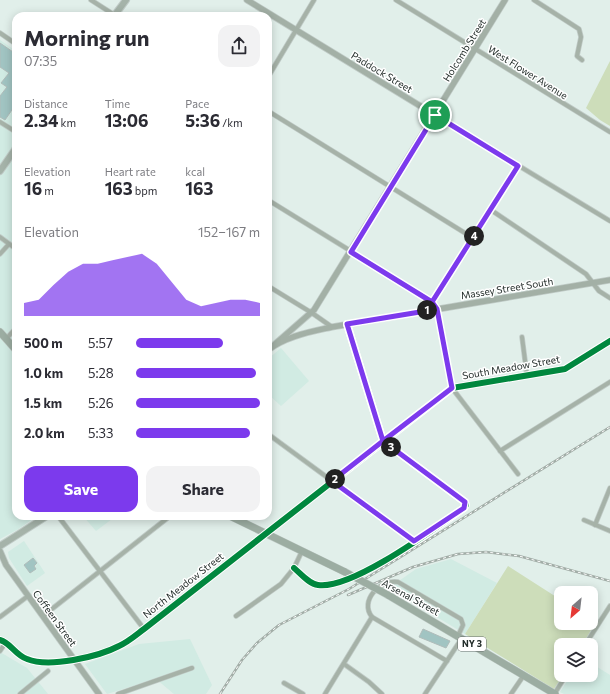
<!DOCTYPE html>
<meta charset="utf-8">
<style>
body{margin:0;font-family:Commissioner,sans-serif;background:#f2f2f3;color:#2b2b33;height:100vh;display:flex;flex-direction:column;font-size:15px;white-space:nowrap}
*{box-sizing:border-box;margin:0}
p{font-size:13px;color:#7c7c81}
.icon{flex:none;width:22px;height:22px;fill:none;stroke:currentColor;stroke-width:2;stroke-linecap:round;stroke-linejoin:round}
.map{position:relative;flex:1;overflow:hidden}
.details{position:absolute;left:12px;top:12px;width:260px;height:508px;display:flex;flex-direction:column;background:#fff;border-radius:12px;box-shadow:0 2px 10px #0003}
.details>*{flex:none}
.needle{width:26px;rotate:208deg}
.controls{position:absolute;left:554px;top:586px;display:grid;gap:8px}
.controls a{display:grid;place-items:center;width:44px;height:44px;border-radius:8px;background:#fff;box-shadow:0 2px 10px #0003;font-size:20px}
.pin{position:absolute;display:grid;place-items:center;width:34px;height:34px;color:#fff;margin:-17px;border:2px solid #fff;border-radius:50%;box-shadow:0 1px 4px #0007}
.km{position:absolute;width:20px;height:20px;margin:-10px;border-radius:50%;background:#222;color:#fff;font-size:11px;line-height:20px;text-align:center}
.round{display:grid;place-items:center;flex:none;width:42px;height:42px;border-radius:12px;background:#f2f2f3}
.summary{display:flex;align-items:center;justify-content:space-between;height:68px;padding:0 12px}
h1{font-size:22px;font-weight:700;line-height:30px}
.figures{display:grid;grid-template-columns:repeat(3,1fr);gap:6px;height:68px;padding:4px 12px}
.figures div{display:grid;align-content:center}
.figures b{font-size:17px;font-weight:700}
.figures small{font-size:11px;font-weight:400}
.figures p{font-size:11px}
.chart{height:112px;padding:8px 12px}
.chart p{display:flex;justify-content:space-between}
.chart svg{width:100%;height:72px;margin-top:4px;fill:#7c3aed;opacity:.7}
.cta{display:flex;gap:8px;margin-top:auto;padding:8px 12px}
.cta a{flex:1;height:46px;border-radius:12px;background:#7c3aed;color:#fff;font-size:16px;font-weight:700;line-height:46px;text-align:center}
.cta a+a{background:#f2f2f3;color:#2b2b33}
ul{padding:0 12px;list-style:none;font-size:13px}
li{display:grid;grid-template-columns:64px 48px 1fr;align-items:center;height:30px}
li i{height:10px;border-radius:5px;background:#7c3aed}
.map>svg:first-child{display:block}
.built{fill:#d1ebe3}
.green{fill:#cdddba}
.building{fill:#a1c4c2;stroke:#b0bcba}
.lines{fill:none;stroke-linecap:round;stroke-linejoin:round}
.street-casing{stroke:#c0cbc7;stroke-width:5.5}
.secondary-casing{stroke:#c0cbc7;stroke-width:7}
.primary-casing{stroke:#c0cbc7;stroke-width:8}
.highway-casing{stroke:#c0cbc7;stroke-width:8}
.street{stroke:#a6b2a8;stroke-width:4}
.secondary{stroke:#a3b0a6;stroke-width:5.5}
.primary{stroke:#a5b3a9;stroke-width:6}
.highway{stroke:#9cada2;stroke-width:7}
.rail-casing{stroke:#a2ada7;stroke-width:2.5}
.rail{stroke:#fff;stroke-width:1;stroke-dasharray:3;stroke-linecap:butt}
.highway-bridge-casing{stroke:#c0cbc7;stroke-width:8;stroke-linecap:butt}
.highway-bridge{stroke:#9cada2;stroke-width:7}
.cycleway-casing{stroke:#fff;stroke-width:8}
.cycleway{stroke:#00873e;stroke-width:6}
.route-casing{stroke:#fff;stroke-width:8}
.route{stroke:#7c3aed;stroke-width:5}
.labels{text-anchor:middle;stroke-width:3;stroke-linejoin:round;paint-order:stroke}
.shield{fill:#fff;stroke:#656c6a;stroke-width:1}
.shield-label{font-size:9px;font-weight:bold;fill:#232d2a}
.street-label{font-size:10px;fill:#232d2a;stroke:#fff}
</style>
<div class="map">
<svg width="610" height="694" viewBox="0 0 610 694">
<rect width="100%" height="100%" fill="#e1efea"/>
<g class="built">
<polygon points="0,40 16,51 16,516 37,516 17,530 0,539"/>
<polygon points="281,348 309,381 281,406 268,394 268,359"/>
<polygon points="83,516 116,516 96,531"/>
<polygon points="24,541 45,573 27,586 9,558 8,552"/>
<polygon points="451,559 497,583 465,634 389,588 416,569"/>
<polygon points="190,639 212,685 206,694 174,694 156,679 107,694 85,664 139,644"/>
<polygon points="0,652 27,668 48,694 0,694"/>
<polygon points="591,663 610,675 610,694 564,694 560,692 571,675 591,675"/>
</g>
<g class="green">
<polygon points="610,61 610,126 600,120 586,108"/>
<polygon points="508,566 561,600 561,623 591,623 591,619 596,622 582,645 561,645 561,675 563,675 554,689 465,634"/>
</g>
<g class="building">
<polygon points="0,43 16,54 13,60 16,62 16,104 5,120 0,117 0,96 7,87 1,83 9,73 0,67"/>
<polygon points="33,558 37,563 34,566 36,569 30,573 24,565"/>
<polygon points="423,629 450,641 446,648 419,637"/>
</g>
<g class="lines">
<defs>
<g id="street">
<polyline points="91,0 116,16"/>
<polyline points="396,0 610,132"/>
<polyline points="534,0 579,29 581,37 577,56 582,60"/>
<polyline points="0,33 16,44"/>
<polyline points="268,77 314,0"/>
<polyline points="268,111 473,238"/>
<polyline points="435,115 610,221"/>
<polyline points="0,122 16,132"/>
<polyline points="268,200 401,282 436,306 452,388 518,474"/>
<polyline points="491,210 586,274 599,291 610,298"/>
<polyline points="0,237 16,249"/>
<polyline points="0,254 9,244"/>
<polyline points="268,286 312,313 332,327"/>
<polyline points="426,311 518,165"/>
<polyline points="522,337 527,376"/>
<polyline points="6,339 16,328"/>
<polyline points="268,434 414,541"/>
<polyline points="500,451 610,382"/>
<polyline points="58,516 144,629"/>
<polyline points="584,520 610,531"/>
<polyline points="595,525 610,488"/>
<path d="M294,568c7,6 15,16 24,17 34,5 117,-57 146,-77l2,-3 -1,-3 -82,-61 -36,-117"/>
<polyline points="43,616 170,516"/>
<polyline points="236,616 281,584 294,568 302,551"/>
<polyline points="0,617 28,596"/>
<path d="M0,640c11,3 15,15 27,19 22,9 71,-2 92,-13 9,-4 17,-11 25,-17l308,-241 113,-19 45,-28"/>
<polyline points="585,645 610,606"/>
<polyline points="0,651 6,642"/>
<path d="M447,661l-75,-44c-13,-16 8,-38 26,-35l63,37 2,6 -5,11"/>
<polyline points="344,664 369,682 382,694"/>
<polyline points="284,683 303,694"/>
<polyline points="555,693 566,675"/>
<polyline points="20,694 48,671"/>
<polyline points="118,694 192,668"/>
<polyline points="325,694 372,617"/>
<polyline points="425,694 462,638"/>
<polyline points="511,694 524,675"/>
</g>
<g id="secondary">
<polyline points="247,0 435,115"/>
<polyline points="274,345 314,310 505,0"/>
<path d="M268,350c18,-14 42,-18 64,-23l278,-47"/>
<polyline points="0,551 6,565 99,694"/>
</g>
<g id="primary">
<polyline points="114,16 126,0"/>
<polyline points="0,171 16,148"/>
<polyline points="0,546 47,516"/>
</g>
<g id="highway">
<polyline points="0,332 16,350"/>
<polyline points="230,516 345,572"/>
<polyline points="388,595 555,694"/>
</g>
</defs>
<use href="#street" class="street-casing"/>
<use href="#secondary" class="secondary-casing"/>
<use href="#primary" class="primary-casing"/>
<use href="#highway" class="highway-casing"/>
<use href="#street" class="street"/>
<use href="#secondary" class="secondary"/>
<use href="#primary" class="primary"/>
<use href="#highway" class="highway"/>
<defs>
<g id="rail">
<polyline points="348,595 413,567 458,554 486,552 519,556 610,581"/>
<polyline points="220,694 242,660 257,643 279,625 349,589 610,427"/>
</g>
</defs>
<use href="#rail" class="rail-casing"/>
<use href="#rail" class="rail"/>
<defs>
<polyline id="highway-bridge" points="345,572 388,595"/>
</defs>
<use href="#highway-bridge" class="highway-bridge-casing"/>
<use href="#highway-bridge" class="highway-bridge"/>
<defs>
<g id="cycleway">
<path d="M294,568c7,6 15,16 24,17 34,5 117,-57 146,-77l2,-3 -1,-3 -82,-61 -36,-117"/>
<path d="M0,640c11,3 15,15 27,19 22,9 71,-2 92,-13 9,-4 17,-11 25,-17l308,-241 113,-19 45,-28"/>
</g>
</defs>
<use href="#cycleway" class="cycleway-casing"/>
<use href="#cycleway" class="cycleway"/>
</g>
<g class="lines">
<defs>
<polyline id="route" points="435,115 351,252 432,302 426,311 347,324 383,441 332,481 414,541 464,508 465,502 383,441 452,388 437,309 432,302 518,166 435,115"/>
</defs>
<use href="#route" class="route-casing"/>
<use href="#route" class="route"/>
</g>
<g class="labels">
<rect class="shield" x="458" y="637" width="28" height="14" rx="3"/>
<g class="shield-label">
<text x="472" y="647">NY 3</text>
</g>
<g class="street-label">
<text transform="translate(464 50) rotate(-58)" y="4">Holcomb Street</text>
<text transform="translate(382 72) rotate(31)" y="4">Paddock Street</text>
<text transform="translate(528 72) rotate(32)" y="4">West Flower Avenue</text>
<text transform="translate(507 288) rotate(-9)" y="4">Massey Street South</text>
<text transform="translate(511 367) rotate(-10)" y="4">South Meadow Street</text>
<text transform="translate(183 585) rotate(-38)" y="4">North Meadow Street</text>
<text transform="translate(411 597) rotate(29)" y="4">Arsenal Street</text>
<text transform="translate(55 618) rotate(54)" y="4">Coffeen Street</text>
</g>
</g>
</svg>
<div class="controls">
<a><svg class="needle" viewBox="-14 -14 28 28"><path d="M0-13l5 13h-10z" fill="#e53935"/><path d="M0 13l5-13h-10z" fill="#7c7c81"/></svg></a>
<a><svg class="icon" aria-label="layers" viewBox="0 0 24 24"><path d="M12 4l9 5-9 5-9-5zM3 14l9 5 9-5"/></svg></a>
</div>
<div class="pin" style="left:435px;top:115px;background:#1e9e55"><svg class="icon" aria-label="arrive" viewBox="0 0 24 24"><path d="M6 21V4h12l-3 4 3 4H6"/></svg></div>
<b class="km" style="left:427px;top:310px">1</b>
<b class="km" style="left:335px;top:479px">2</b>
<b class="km" style="left:391px;top:447px">3</b>
<b class="km" style="left:474px;top:236px">4</b>
<section class="details">
<div class="summary"><div><h1>Morning run</h1><p>07:35</p></div><a class="round"><svg class="icon" aria-label="share" viewBox="0 0 24 24"><path d="M12 15V3M7 8l5-5 5 5M5 13v7h14v-7"/></svg></a></div>
<div class="figures">
<div><p>Distance</p><b>2.34<small> km</small></b></div>
<div><p>Time</p><b>13:06</b></div>
<div><p>Pace</p><b>5:36<small> /km</small></b></div>
</div>
<div class="figures">
<div><p>Elevation</p><b>16<small> m</small></b></div>
<div><p>Heart rate</p><b>163<small> bpm</small></b></div>
<div><p>kcal</p><b>163</b></div>
</div>
<div class="chart"><p><span>Elevation</span>152–167 m</p>
<svg viewBox="0 0 160 44" preserveAspectRatio="none"><path d="M0 44V36L10 34L20 25L30 17L40 12L50 12L60 10L70 8L80 6L90 12L100 23L110 34L120 38L130 36L140 34L150 34L160 36V44z"/></svg>
</div>
<ul>
<li><b>500 m</b>5:57<i style="width:70%"></i></li>
<li><b>1.0 km</b>5:28<i style="width:97%"></i></li>
<li><b>1.5 km</b>5:26<i style="width:100%"></i></li>
<li><b>2.0 km</b>5:33<i style="width:92%"></i></li>
</ul>
<div class="cta"><a>Save</a><a>Share</a></div>
</section>
</div>
